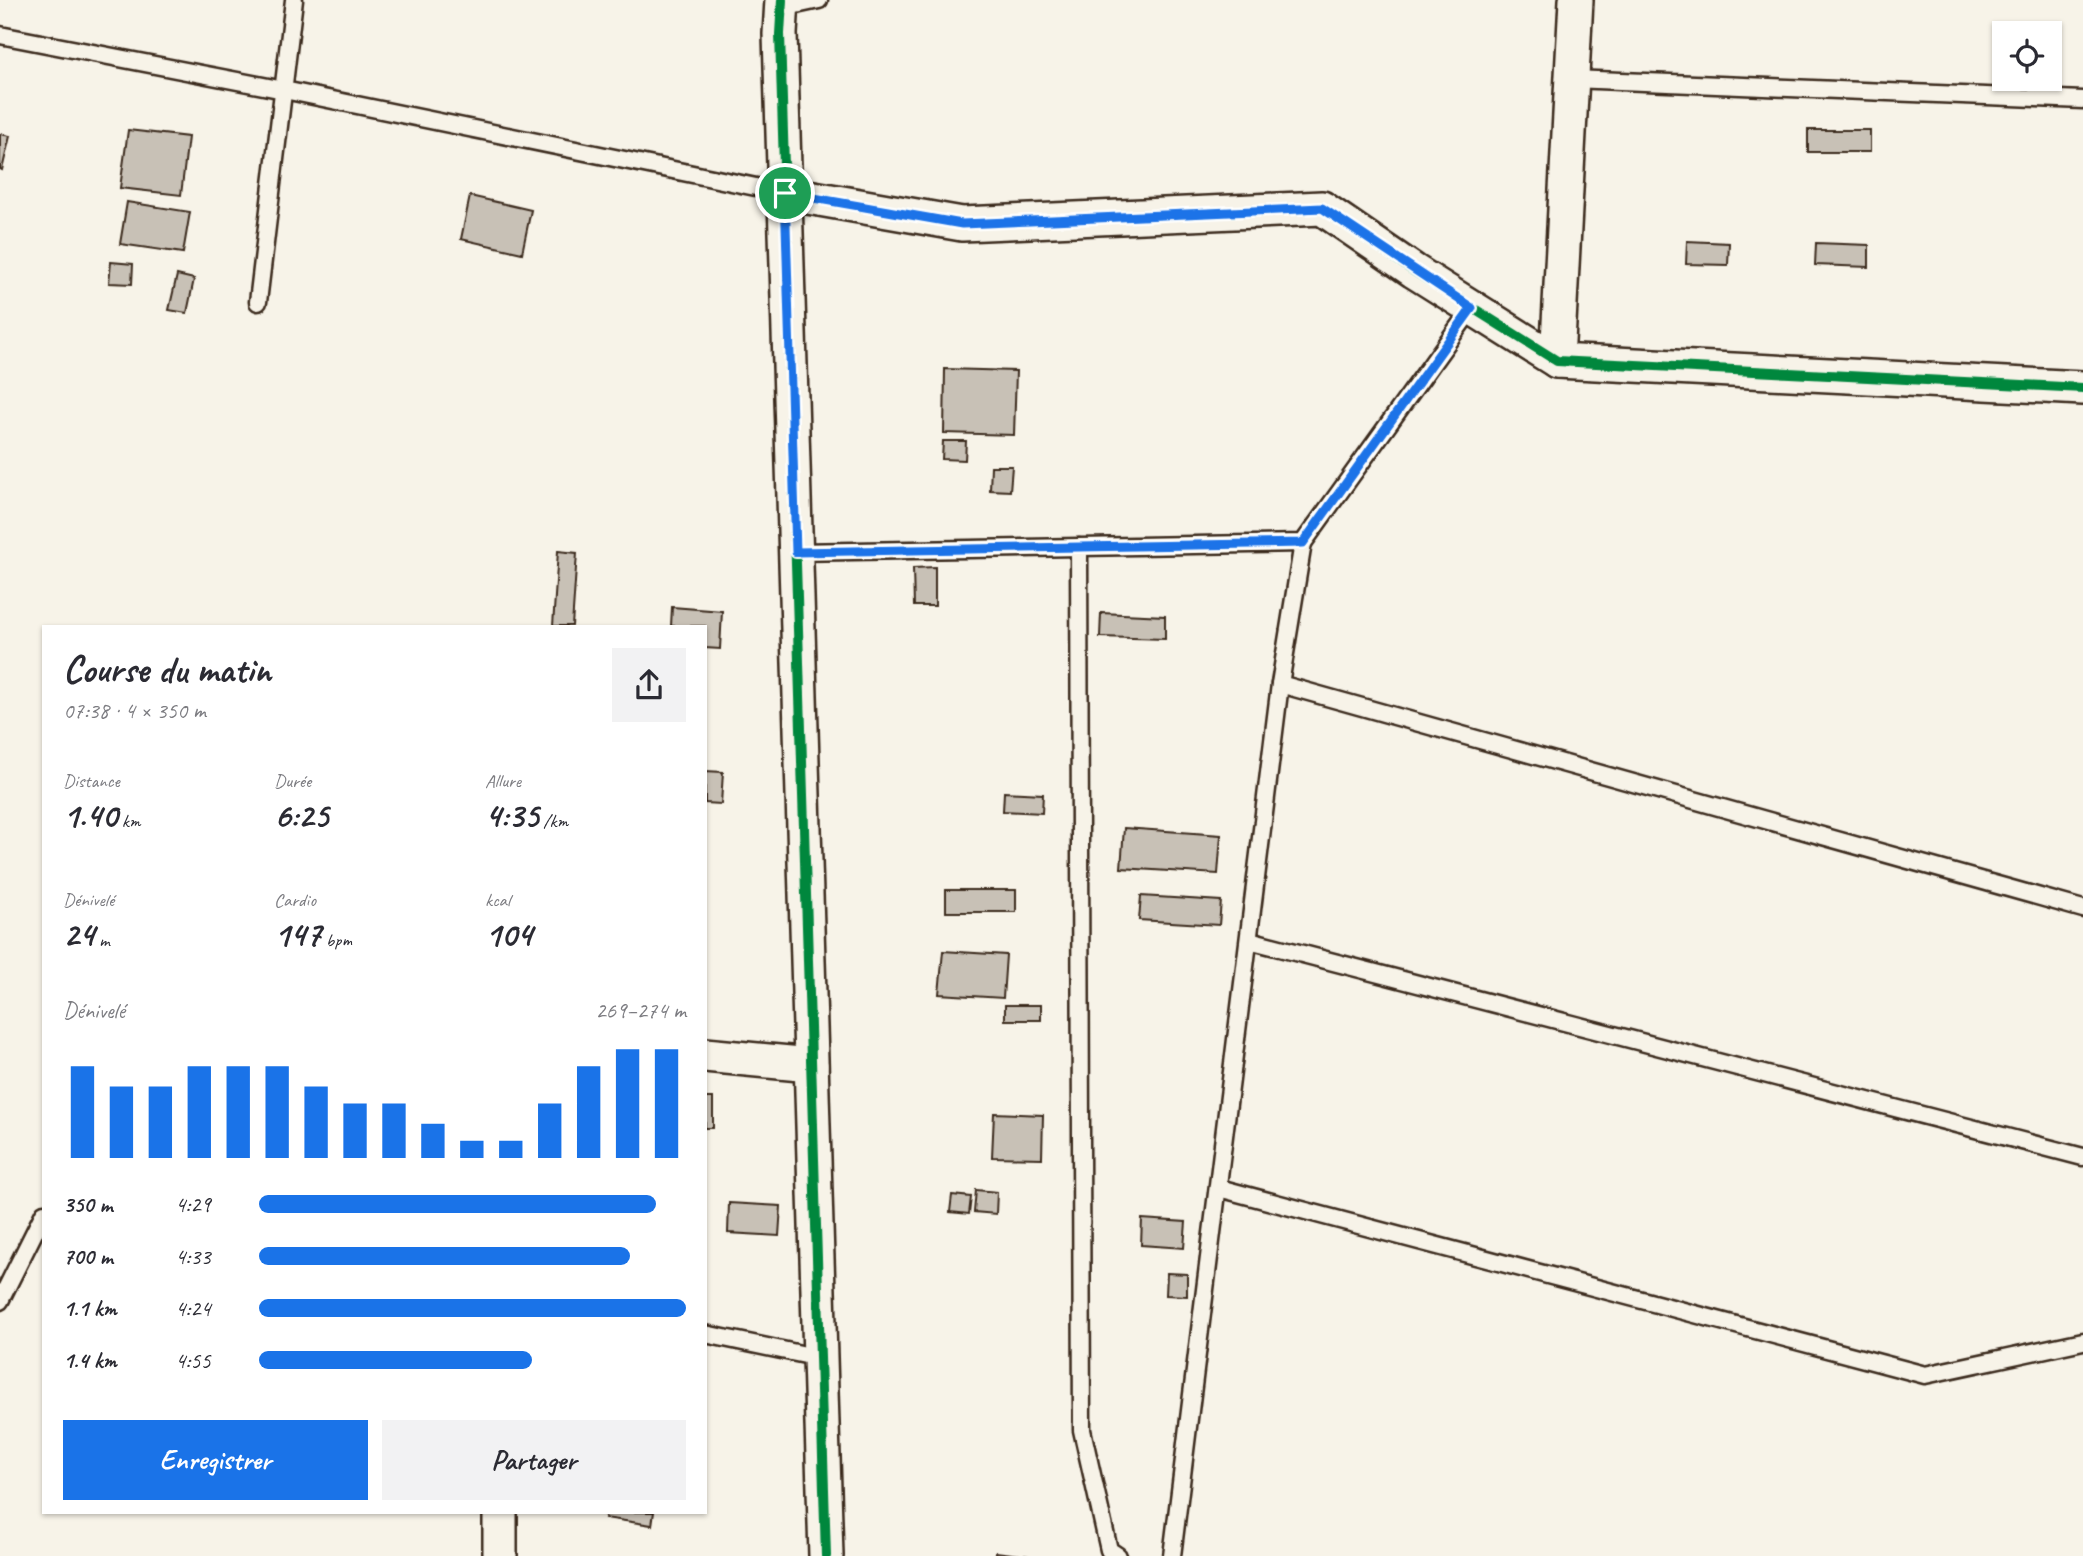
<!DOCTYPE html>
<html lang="fr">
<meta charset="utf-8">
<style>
body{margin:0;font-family:Caveat,sans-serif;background:#f2f2f3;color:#2b2b33;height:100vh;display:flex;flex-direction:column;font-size:26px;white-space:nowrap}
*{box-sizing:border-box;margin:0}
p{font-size:23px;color:#7c7c81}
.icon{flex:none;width:38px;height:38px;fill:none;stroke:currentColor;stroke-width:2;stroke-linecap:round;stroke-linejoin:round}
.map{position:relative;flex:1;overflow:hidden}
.details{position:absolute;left:42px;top:625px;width:665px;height:889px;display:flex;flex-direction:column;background:#fff;border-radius:0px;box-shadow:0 2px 5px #0004}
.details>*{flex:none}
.buttons{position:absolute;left:1992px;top:21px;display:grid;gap:14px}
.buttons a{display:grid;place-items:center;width:70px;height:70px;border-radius:0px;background:#fff;box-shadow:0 2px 5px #0004;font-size:35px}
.pin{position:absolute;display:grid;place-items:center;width:60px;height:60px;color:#fff;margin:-30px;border:4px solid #fff;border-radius:50%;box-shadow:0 2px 7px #0007}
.round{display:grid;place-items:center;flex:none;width:74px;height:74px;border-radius:0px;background:#f2f2f3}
.summary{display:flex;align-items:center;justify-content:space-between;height:119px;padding:0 21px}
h1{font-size:38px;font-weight:600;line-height:52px}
.metrics{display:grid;grid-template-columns:repeat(3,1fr);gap:10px;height:119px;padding:7px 21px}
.metrics div{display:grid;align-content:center}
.metrics b{font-size:35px;font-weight:600}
.metrics small{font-size:19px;font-weight:400}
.metrics p{font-size:19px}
.chart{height:196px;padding:14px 21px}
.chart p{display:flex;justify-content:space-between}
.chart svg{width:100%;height:126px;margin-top:7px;stroke:#1a73e8;stroke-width:6}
.action{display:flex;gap:14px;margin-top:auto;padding:14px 21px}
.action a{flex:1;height:80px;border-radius:0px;background:#1a73e8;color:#fff;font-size:28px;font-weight:600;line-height:80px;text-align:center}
.action a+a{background:#f2f2f3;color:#2b2b33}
ul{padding:0 21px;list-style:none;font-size:23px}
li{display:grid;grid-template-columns:112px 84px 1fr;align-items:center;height:52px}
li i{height:18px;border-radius:9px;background:#1a73e8}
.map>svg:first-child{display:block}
.building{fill:#c8c1b6;stroke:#3b2a1e;stroke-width:2}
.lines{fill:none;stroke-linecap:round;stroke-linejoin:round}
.lane-casing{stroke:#3b2a1e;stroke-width:21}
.street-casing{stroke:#3b2a1e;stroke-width:38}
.lane{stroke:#f7f3e8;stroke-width:16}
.street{stroke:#f7f3e8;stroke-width:33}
.cycleway-casing{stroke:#f7f3e8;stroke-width:15}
.cycleway{stroke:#00873e;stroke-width:10}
.route-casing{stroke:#fff;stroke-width:14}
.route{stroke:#1a73e8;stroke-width:9}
</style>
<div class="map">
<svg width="2083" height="1556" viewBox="0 0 2083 1556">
<rect width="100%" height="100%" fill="#f7f3e8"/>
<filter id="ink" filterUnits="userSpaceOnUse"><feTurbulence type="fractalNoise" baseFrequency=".0143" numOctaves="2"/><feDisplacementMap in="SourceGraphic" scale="14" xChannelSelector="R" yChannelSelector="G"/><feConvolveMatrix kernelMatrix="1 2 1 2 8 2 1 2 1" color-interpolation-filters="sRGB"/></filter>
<g filter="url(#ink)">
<g class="building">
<polygon points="128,130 188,137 181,195 120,188"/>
<rect x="1808" y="130" width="62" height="22"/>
<polygon points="0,134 10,136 2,170 0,169"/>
<polygon points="470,196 531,210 522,253 461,239"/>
<polygon points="127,202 190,212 183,253 120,244"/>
<polygon points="1687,241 1729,243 1728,265 1686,264"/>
<polygon points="1816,243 1869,245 1869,267 1815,265"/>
<polygon points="111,262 133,264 132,284 109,283"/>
<polygon points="177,275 194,279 187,313 169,310"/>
<polygon points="945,369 1016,371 1014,435 944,433"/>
<polygon points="943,441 966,441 965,460 942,459"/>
<polygon points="991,466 1012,466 1010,491 990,490"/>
<polygon points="558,551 577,553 572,626 553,626"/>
<polygon points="935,567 935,606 914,606 913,568"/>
<polygon points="672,607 722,611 720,649 705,648 705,626 671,626"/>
<polygon points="1101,613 1165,616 1165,639 1100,637"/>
<polygon points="705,771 723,772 721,804 705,803"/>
<polygon points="1004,792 1043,794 1042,813 1003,811"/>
<polygon points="1124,828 1221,835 1218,874 1121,868"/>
<rect x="946" y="890" width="70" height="22"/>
<polygon points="1141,896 1221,901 1219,925 1139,920"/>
<polygon points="943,951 1006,955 1003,998 939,994"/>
<rect x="1005" y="1005" width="36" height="15"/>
<rect x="705" y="1098" width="8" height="30"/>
<polygon points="994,1113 1043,1115 1042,1158 992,1157"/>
<polygon points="976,1190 997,1192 996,1214 974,1212"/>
<polygon points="952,1195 971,1197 969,1214 950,1212"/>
<polygon points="729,1203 781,1206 779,1236 728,1233"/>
<polygon points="1142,1219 1186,1222 1184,1248 1141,1245"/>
<polygon points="1167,1273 1187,1274 1187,1296 1166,1295"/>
<polygon points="606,1512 654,1512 652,1525 605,1518"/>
<polygon points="996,1552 1029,1556 995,1556"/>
</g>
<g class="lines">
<defs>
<g id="lane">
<polyline points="782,8 819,0"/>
<polyline points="0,35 284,90 785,193"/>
<polyline points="1572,79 2083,100"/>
<polyline points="258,302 294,0"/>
<polyline points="1079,547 1082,1430 1109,1550 1118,1556"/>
<polyline points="796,552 1303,543 1472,308"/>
<polyline points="1280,684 2083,909"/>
<polyline points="1249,940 2083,1157"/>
<polyline points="1219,1188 1925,1375 2083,1341"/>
<polyline points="0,1301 44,1213"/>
<polyline points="705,1334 820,1358"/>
<polyline points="1172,1556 1280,684 1303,543"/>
</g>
<g id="street">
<polyline points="782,0 780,34 826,1556"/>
<polyline points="785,193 962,224 1322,208 1414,271 1557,361 2083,388"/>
<polyline points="1557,361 1576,0"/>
<polyline points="705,1055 811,1065"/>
<polyline points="500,1512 500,1556"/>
</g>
</defs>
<use href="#lane" class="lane-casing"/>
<use href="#street" class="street-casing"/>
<use href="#lane" class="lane"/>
<use href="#street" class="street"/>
<defs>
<g id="cycleway">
<polyline points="782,0 780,34 826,1556"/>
<polyline points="785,193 962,224 1322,208 1414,271 1557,361 2083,388"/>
</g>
</defs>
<use href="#cycleway" class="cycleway-casing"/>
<use href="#cycleway" class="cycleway"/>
</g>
</g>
<g class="lines" filter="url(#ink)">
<defs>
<polygon id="route" points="785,193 962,224 1322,208 1472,308 1303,543 796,552"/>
</defs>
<use href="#route" class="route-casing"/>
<use href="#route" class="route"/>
</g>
</svg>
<div class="buttons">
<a><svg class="icon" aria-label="locate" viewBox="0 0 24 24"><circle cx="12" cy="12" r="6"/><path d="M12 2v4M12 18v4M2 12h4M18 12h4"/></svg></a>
</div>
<div class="pin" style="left:785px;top:193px;background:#1e9e55"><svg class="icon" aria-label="arrive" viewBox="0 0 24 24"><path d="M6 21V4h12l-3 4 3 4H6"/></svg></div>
<section class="details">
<div class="summary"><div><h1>Course du matin</h1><p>07:38 · 4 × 350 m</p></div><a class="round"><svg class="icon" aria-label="share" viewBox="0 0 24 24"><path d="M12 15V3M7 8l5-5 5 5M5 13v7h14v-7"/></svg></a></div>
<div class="metrics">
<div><p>Distance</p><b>1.40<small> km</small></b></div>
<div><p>Durée</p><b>6:25</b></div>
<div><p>Allure</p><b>4:35<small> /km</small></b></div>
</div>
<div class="metrics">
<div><p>Dénivelé</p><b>24<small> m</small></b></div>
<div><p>Cardio</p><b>147<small> bpm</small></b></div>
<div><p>kcal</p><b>104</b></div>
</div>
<div class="chart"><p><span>Dénivelé</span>269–274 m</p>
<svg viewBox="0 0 160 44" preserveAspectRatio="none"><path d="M5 44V12M15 44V19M25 44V19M35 44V12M45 44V12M55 44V12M65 44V19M75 44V25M85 44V25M95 44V32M105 44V38M115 44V38M125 44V25M135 44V12M145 44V6M155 44V6"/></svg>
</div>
<ul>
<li><b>350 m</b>4:29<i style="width:93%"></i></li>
<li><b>700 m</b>4:33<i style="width:87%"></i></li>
<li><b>1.1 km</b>4:24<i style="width:100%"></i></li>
<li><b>1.4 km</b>4:55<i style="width:64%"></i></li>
</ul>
<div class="action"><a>Enregistrer</a><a>Partager</a></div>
</section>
</div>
